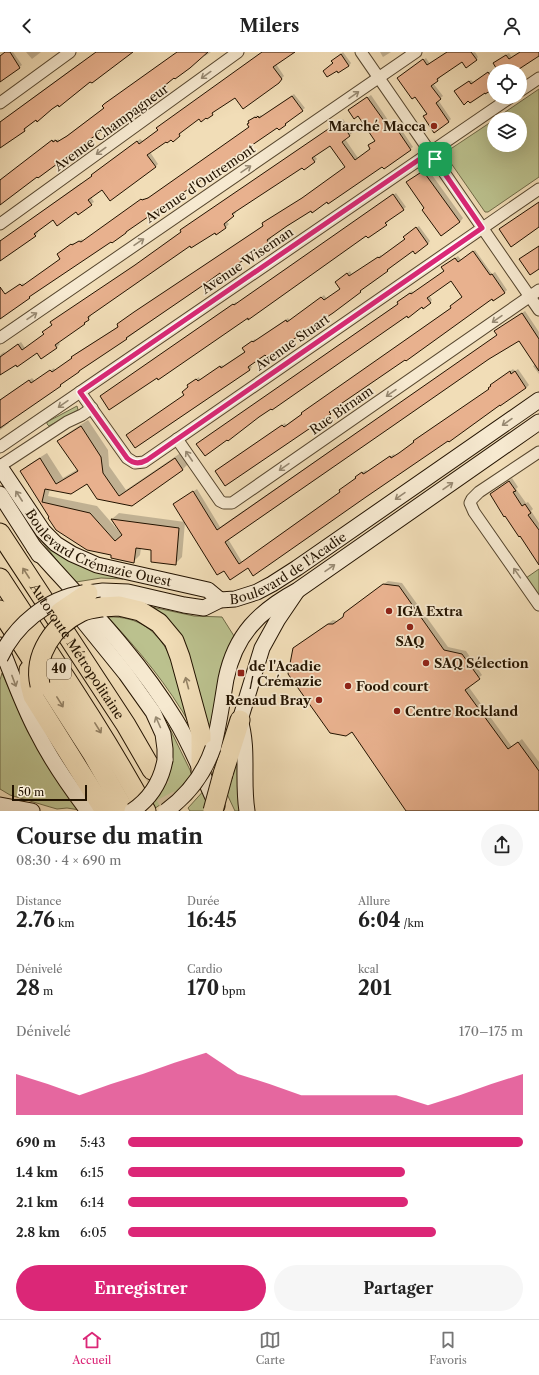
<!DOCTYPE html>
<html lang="fr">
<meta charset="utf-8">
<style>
body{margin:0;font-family:"Libre Caslon Text",serif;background:#f6f6f6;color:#222;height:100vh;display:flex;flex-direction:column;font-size:15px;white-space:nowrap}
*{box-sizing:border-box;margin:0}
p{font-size:13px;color:#767676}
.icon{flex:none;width:22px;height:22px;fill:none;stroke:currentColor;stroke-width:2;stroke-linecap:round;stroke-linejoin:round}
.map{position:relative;height:759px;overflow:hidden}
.side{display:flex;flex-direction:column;background:#fff;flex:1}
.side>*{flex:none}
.controls{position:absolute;left:487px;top:12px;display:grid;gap:8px}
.controls a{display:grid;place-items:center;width:40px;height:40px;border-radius:50%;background:#fff;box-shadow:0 4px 16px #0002;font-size:20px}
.scale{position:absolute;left:12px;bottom:10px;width:75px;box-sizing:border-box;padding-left:4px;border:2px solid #231300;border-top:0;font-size:11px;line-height:14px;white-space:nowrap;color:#231300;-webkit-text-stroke:3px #f6e9d0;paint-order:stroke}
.pin{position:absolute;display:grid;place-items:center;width:34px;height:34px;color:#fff;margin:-17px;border-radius:8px;box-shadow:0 2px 6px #0006}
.round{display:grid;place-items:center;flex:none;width:42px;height:42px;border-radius:21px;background:#f6f6f6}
.head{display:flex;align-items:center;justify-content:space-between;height:68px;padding:0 16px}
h1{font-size:22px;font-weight:800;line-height:30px}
.stats{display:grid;grid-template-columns:repeat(3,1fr);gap:6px;height:68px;padding:4px 16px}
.stats div{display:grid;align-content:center}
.stats b{font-size:20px;font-weight:800}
.stats small{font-size:11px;font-weight:400}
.stats p{font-size:11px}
.chart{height:112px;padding:8px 16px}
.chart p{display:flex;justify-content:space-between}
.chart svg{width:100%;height:72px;margin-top:4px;fill:#db2777;opacity:.7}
.cta{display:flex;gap:8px;margin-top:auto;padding:8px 16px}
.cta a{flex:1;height:46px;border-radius:24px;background:#db2777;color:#fff;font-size:16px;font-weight:800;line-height:46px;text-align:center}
.cta a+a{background:#f6f6f6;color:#222}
ul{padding:0 16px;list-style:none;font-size:13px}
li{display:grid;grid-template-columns:64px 48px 1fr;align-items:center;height:30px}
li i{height:10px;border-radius:5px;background:#db2777}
header{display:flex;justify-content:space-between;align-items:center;height:52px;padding:0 16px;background:#fff;font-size:18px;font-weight:800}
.dock{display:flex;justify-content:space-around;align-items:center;height:56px;border-top:1px solid #e0e0e0;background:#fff;font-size:11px;color:#767676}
.dock a{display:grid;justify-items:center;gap:2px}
.dock .selected{color:#db2777}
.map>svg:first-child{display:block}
.green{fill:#bbc18e;stroke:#6f6a47}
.shadow{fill:#0003}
.building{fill:#e8b18e;stroke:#231300}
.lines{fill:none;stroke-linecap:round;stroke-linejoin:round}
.motorway-tunnel{stroke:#d2bf9c;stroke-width:19;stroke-dasharray:19 10;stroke-linecap:butt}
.minor-casing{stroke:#56462e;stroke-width:13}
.secondary-casing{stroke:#231300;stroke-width:17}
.motorway-casing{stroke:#231300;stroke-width:21}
.minor{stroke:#f6e9d0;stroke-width:11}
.secondary{stroke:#f6e9d0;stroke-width:15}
.motorway{stroke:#f1ddb7;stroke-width:19}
.secondary-bridge-casing{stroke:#231300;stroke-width:17;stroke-linecap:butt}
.motorway-bridge-casing{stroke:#231300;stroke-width:21;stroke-linecap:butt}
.secondary-bridge{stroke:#f6e9d0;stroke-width:15}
.motorway-bridge{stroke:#f1ddb7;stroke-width:19}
.oneway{stroke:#978972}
.oneway2{stroke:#948265}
.route-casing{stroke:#fff;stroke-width:8}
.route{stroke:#db2777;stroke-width:5}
.poi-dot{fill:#8f2418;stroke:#f6e9d0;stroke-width:1.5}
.labels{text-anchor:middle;stroke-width:3.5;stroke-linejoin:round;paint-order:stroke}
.shield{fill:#f6e9d0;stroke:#62533e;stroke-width:1}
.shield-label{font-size:12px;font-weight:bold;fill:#231300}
.poi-label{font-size:13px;font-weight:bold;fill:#231300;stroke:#f6e9d0;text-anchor:start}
.street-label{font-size:13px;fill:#231300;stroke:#f6e9d0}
</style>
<header><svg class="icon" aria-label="back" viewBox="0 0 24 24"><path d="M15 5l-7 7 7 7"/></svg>Milers<svg class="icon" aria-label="person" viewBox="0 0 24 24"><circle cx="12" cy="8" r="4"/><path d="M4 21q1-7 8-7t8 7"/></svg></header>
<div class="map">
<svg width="539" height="759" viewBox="0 0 539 759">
<rect width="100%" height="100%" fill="#f1ddb7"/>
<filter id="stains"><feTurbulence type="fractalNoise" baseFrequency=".005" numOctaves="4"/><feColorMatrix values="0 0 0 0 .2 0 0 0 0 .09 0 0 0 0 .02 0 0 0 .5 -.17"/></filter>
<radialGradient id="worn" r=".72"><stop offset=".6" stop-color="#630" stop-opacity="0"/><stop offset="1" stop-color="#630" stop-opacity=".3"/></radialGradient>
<g class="green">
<polygon points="539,37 539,125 488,160 485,160 446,104 446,100 494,68 494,93 520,93 520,67 495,67"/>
<polygon points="77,354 78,358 49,374 47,372 47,370"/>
<polygon points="40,487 69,509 93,519 123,527 101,526 76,530 63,516"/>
<polygon points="539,517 539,545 526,526"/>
<polygon points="147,554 194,564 222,565 234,584 209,684 206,676"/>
<path d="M108,565c63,-2 71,63 83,109 -23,-41 -51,-74 -83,-109z"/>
<polygon points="2,621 16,652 80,758 67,756 57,757 50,755 10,743 0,737 0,628"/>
<polygon points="168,673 192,722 174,743 154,757 148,753 171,685"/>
<polygon points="239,686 242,759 235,759 227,742"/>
<polygon points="207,735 207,759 190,759 188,756"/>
</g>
<g class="shadow">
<polygon points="6,0 13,0 22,13 0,29 0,4"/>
<polygon points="26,0 41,0 32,7"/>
<polygon points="97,0 133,0 36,67 26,74 27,75 25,78 0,95 0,70 80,11 81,12"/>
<polygon points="178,0 211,0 205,4 204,3 38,125 37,124 0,152 0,129 55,87 56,89 58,87 60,89"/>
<polygon points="263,0 292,0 276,12 284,24 278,30 235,44 215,58 212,62 200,66 181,79 182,80 173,88 172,86 166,88 150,100 158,112 155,115 102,137 91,145 94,150 91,152 54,167 37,179 38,181 35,184 0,208 0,187 1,189 81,131 82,132 93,124 92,123 95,120 140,87 143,89"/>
<polygon points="343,0 351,11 349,14 334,11 332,9"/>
<polygon points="380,0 391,0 383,5"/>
<polygon points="447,0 475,0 478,5 476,8 462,9 439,25 440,26 433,31 443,44 438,48 451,67 448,70 424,64 427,61 401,24 426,6 430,12"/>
<polygon points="521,0 539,0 539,4 514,19 494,19 494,31 492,33 494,35 486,41 458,37 471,28 473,30 497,15 496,9 509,1 512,6"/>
<polygon points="294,42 305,56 287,69 288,70 285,73 278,75 31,243 29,246 0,266 0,250 4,244 23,231 24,233 61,207 58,202 60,200 73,191 75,192 82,187 83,189 144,146 144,147 151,144 250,75 249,69 251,67 257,63 258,65 261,63 262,64"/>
<polygon points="371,43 390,71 395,68 413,95 410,97 382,113 270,185 271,187 268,190 220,220 126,287 81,316 61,333 8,369 9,371 0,378 0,348 32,326 35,329 54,316 55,318 73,306 73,305 75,302 119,274 138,258 264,173 263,171 266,169 306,144 346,115 330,92 314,103 317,107 314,110 302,114 235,159 236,161 226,169 229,172 226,175 216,182 215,180 190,193 90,262 91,264 85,271 58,290 60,292 57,295 41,305 37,300 16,311 0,322 0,303 4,300 5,301 21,290 25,296 45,282 182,179 184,176 343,67 352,81 345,87 358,106 371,97 369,93 376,88 352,56"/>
<polygon points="427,116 463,166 460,170 425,156 411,127"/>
<polygon points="396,141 406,155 387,169 388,170 386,172 367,183 248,265 157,324 101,344 236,250 237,252"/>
<polygon points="419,174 430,189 428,192 413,197 389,215 390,216 387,219 362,236 362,237 360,240 266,301 250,312 252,315 250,318 136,395 127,383 185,343 190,331 199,325 200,328 204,325 222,313 223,314 246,299 246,293 255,287 256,288 288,266 290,269 324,243 327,247 341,237 336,230 338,228 350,219 352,223 381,203 381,204 406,187 407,182"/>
<polygon points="475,198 492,222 495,220 507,238 505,240 494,248 492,246 331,357 332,359 330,361 218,417 285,371 286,373 452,255 463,245 452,228 429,243 432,248 430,251 407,262 240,378 197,392 399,251 400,248 412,239 413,241 445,219 445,213 458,204 461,208"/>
<polygon points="525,259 539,280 539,322 533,314 536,312 519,288 489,306 228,487 242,510 341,439 359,422 366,418 367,419 369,418 394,402 395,404 403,398 415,390 417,386 490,337 494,330 513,317 515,319 518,317 529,333 526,336 448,388 230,526 185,470 182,505 175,512 153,497 141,496 140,503 133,510 112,503 57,477 21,419 28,413 47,401 63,426 78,417 58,389 65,383 88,368 108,398 109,414 126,438 182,400 189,411 183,417 132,453 87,431 50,437 48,444 97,454 123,484 124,484 112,467 119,461 185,470 174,452 197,437 220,475 498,283 499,277"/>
<polygon points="512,426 518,435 516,437 526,451 528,450 533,457 531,459 539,471 539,510 491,442"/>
<polygon points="388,529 402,531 448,595 466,599 482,623 468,634 512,695 522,687 539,710 539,759 407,759 294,596 333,568 337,569 344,564 345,561 349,557"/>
</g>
<g class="building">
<polygon points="5,0 10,0 20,16 0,30 0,4"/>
<polygon points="96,0 133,0 92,31 90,30 59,55 58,53 52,57 37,70 36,68 24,77 25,79 0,96 0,70"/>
<polygon points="177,0 208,0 190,16 175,27 174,26 158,39 82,93 75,97 76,98 38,126 37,125 0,153 0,128 52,88 53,90 56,88 57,90 67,84 104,56 102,54 104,52"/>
<polygon points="262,0 295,0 273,15 282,27 279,31 243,57 235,46 212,61 213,63 207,67 206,66 201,70 199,67 179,82 180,84 173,90 171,88 167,91 166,90 147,103 156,115 110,149 102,138 88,148 92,153 78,163 76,160 57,174 53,168 34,182 36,184 0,209 0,189 92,124 91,123 137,89 139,92 158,78 156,76"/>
<polygon points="447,0 471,0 477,8 466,16 462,10 437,27 438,29 431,34 441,47 436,51 449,70 434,81 423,64 427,62 415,45 412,47 397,26 423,7 427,13"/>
<polygon points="520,0 539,0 539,4 516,19 498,19 493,11 506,3 509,7"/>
<polygon points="341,2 349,14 338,21 337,19 327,25 323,19 333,11 331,9"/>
<polygon points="488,20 494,29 494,33 490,35 492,38 485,42 485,41 470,51 468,49 464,53 454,39 469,29 471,32"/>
<polygon points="292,44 303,59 285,72 286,73 279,78 277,76 258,89 126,180 126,181 112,191 111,190 29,245 30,246 0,267 0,235 5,242 20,232 22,234 60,207 57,202 71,192 72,193 79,189 81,190 141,147 142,148 148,146 249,75 247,72 249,71 248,69 255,65 256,66 258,64 259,66"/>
<polygon points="367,45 387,73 392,70 411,98 384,117 382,115 328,152 327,150 312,161 311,159 287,174 267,188 269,191 221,223 220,221 202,234 126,286 127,287 79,319 79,320 60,333 61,334 0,376 0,348 29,328 31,331 50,318 52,320 72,306 71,305 118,275 117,272 134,260 263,174 262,171 302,146 345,115 330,94 312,106 315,110 304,118 302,116 232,162 234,164 224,172 226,176 216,183 215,181 191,196 190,194 88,265 89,268 84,271 85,272 55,293 57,296 41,307 37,301 17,315 16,313 0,323 0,305 18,292 22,298 44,282 42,280 52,273 50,270 135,213 181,180 180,178 340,69 350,84 342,90 355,108 370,97 368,93 375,89 358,64 354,67 348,58"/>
<polygon points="423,119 460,170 441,184 422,158 424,156 406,130"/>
<polygon points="393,142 404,158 385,171 387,173 368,186 366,184 248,268 248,266 158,328 157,326 109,358 100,344 233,252 234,253"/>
<polygon points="539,150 539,175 511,195 499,177"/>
<polygon points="416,175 428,192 415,202 413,199 387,218 388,219 360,239 361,240 333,261 267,305 265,303 248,315 250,318 135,396 126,383 184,343 182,340 188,335 187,333 196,327 198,329 201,327 220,314 221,316 245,300 242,296 252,289 253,290 286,268 287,270 321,245 324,248 340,237 335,230 347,221 349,224 378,205 379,206 405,187 403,185"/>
<polygon points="539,194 539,217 530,223 519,207"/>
<polygon points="473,199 490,223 492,222 505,241 493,249 492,247 406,309 405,308 329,360 331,362 225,434 215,419 282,373 284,375 302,362 301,361 451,256 450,254 462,245 451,229 427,246 431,251 423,257 422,255 408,266 407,264 272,358 271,357 259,365 228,389 227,388 205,404 196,392 398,252 397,250 410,241 411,242 444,219 441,215 455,206 458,210"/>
<polygon points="522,261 539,287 539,319 519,289 489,307 394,373 225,490 239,512 340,440 339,438 356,426 355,425 362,420 363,422 365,421 390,404 391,406 399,401 414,390 413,389 489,337 488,336 491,334 490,333 510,319 511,322 515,319 526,336 500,354 500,353 449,390 448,389 366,445 253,524 248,516 230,528 224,519 217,523 173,452 193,439 217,478 497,283 494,279"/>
<polygon points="81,374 101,405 103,421 119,444 175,406 183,418 132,454 97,447 87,432 71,442 45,437 42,450 90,461 115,489 122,483 111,467 179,476 176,513 151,510 151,498 136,496 134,511 111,506 111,503 87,498 56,478 48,466 49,465 20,419 40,406 56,432 78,419 57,389"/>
<polygon points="509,429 516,439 513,440 522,454 525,452 531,461 528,463 539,478 539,513 520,484 519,485 505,464 504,465 490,442"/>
<polygon points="383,532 399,534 444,598 462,602 480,627 465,638 508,697 518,690 539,719 539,759 406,759 352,680 346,684 330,681 288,622 293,596 328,572 333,572 343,565 344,561"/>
</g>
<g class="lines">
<polyline class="motorway-tunnel" points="152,718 173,759"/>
<defs>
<g id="minor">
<polyline points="361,0 539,258"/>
<polyline points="520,39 539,26"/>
<polyline points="0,51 70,0"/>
<polyline points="0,172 238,0"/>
<polyline points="0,286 416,0"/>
<polyline points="80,340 127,406 135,411 144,410 539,137"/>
<polyline points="177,387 220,449 224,451 232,451 539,238"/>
<polyline points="0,395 511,45"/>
<polyline points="539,400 479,440 472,447 470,451 474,460 539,553"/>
<polyline points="0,414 67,370 82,363 92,356"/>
</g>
<g id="secondary">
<path id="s1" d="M0,415l43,64 13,13 16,10 25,11 111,25 12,10"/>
<polyline points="0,442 39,503"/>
<path d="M34,495c49,55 102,108 141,172 17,27 28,58 42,87"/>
<path id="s2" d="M88,541l15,-2 25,1 56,13 20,3 16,-8 15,-1 22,-7 15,-8 25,-16 242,-168"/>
<polyline points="71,554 126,622 153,660 163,682 165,697 165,708"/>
<path d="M0,593c12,29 22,59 37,87 14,28 32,54 51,79"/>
<path d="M213,696c6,-22 9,-46 13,-69 9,-44 33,-68 72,-89l241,-168"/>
<polyline points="0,753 32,759"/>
<path d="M247,759c-5,-30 2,-62 -7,-91l22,-72 16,-29 19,-28"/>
</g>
<g id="motorway">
<path id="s3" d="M0,481l126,192 26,45"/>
<path d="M0,526c50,77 102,152 146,233"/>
<polyline points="102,555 119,554 140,559 159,571 174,589 180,605 201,682 201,720"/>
<polyline points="0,558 92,701 125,759"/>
<polyline points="29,618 30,632 33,644 105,759"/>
<polyline points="223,722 240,668"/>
</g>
</defs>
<use href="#minor" class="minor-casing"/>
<use href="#secondary" class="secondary-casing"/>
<use href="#motorway" class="motorway-casing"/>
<use href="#minor" class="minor"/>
<use href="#secondary" class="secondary"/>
<use href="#motorway" class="motorway"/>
<defs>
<g id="secondary-bridge">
<path d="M0,606c15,-33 47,-59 83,-65"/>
<path d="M132,759c18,-12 29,-29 33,-51"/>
<path d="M166,759c22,-16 38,-37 47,-63"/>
</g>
<g id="motorway-bridge">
<polyline points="60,560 88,541"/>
<path d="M40,633c-7,-30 14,-60 41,-73 6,-3 14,-4 21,-5"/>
<polyline points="213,759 223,722"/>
</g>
</defs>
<use href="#secondary-bridge" class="secondary-bridge-casing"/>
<use href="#motorway-bridge" class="motorway-bridge-casing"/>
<use href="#secondary-bridge" class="secondary-bridge"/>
<use href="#motorway-bridge" class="motorway-bridge"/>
</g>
<defs><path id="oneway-shaft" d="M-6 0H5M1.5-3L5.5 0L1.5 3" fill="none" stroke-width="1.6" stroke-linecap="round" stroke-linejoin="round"/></defs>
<g class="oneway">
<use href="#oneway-shaft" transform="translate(206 23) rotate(144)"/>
<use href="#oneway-shaft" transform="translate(354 43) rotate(-35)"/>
<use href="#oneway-shaft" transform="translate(101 99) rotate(144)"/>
<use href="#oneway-shaft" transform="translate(246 117) rotate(-34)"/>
<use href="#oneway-shaft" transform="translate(139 190) rotate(-34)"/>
<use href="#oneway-shaft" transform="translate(32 264) rotate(-34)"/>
<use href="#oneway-shaft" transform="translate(497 267) rotate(145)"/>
<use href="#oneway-shaft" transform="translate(391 341) rotate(145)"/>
<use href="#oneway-shaft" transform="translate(63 352) rotate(145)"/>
<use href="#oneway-shaft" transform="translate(507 370) rotate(145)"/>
<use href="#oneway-shaft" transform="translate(189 404) rotate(-124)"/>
<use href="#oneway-shaft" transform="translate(284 415) rotate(145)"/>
<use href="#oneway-shaft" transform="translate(448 434) rotate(-35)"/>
<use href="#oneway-shaft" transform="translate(19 444) rotate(-123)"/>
<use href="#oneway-shaft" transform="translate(400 444) rotate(145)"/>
<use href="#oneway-shaft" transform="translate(330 516) rotate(-35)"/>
<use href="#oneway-shaft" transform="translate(517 521) rotate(-125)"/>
<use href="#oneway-shaft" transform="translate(14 629) rotate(69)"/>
<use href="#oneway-shaft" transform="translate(158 670) rotate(-114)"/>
</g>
<g class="oneway2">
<use href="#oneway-shaft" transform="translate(26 521) rotate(-123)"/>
<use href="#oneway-shaft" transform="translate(187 631) rotate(-105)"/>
<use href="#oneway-shaft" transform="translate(60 650) rotate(58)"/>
<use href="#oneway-shaft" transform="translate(98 676) rotate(58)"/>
</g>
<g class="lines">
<defs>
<path id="route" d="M430,100l52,76 -335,232c-7,4 -14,4 -20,-2l-47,-66z"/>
</defs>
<use href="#route" class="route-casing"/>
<use href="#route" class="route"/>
</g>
<g class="poi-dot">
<circle cx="434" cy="74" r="4"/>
<circle cx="389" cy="559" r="4"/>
<circle cx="410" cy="575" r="4"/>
<circle cx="426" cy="611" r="4"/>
<rect x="237" y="617" width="8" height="8" rx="2"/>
<circle cx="348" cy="634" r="4"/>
<circle cx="319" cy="648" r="4"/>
<circle cx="397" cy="659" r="4"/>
</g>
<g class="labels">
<rect class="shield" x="47" y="607" width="24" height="20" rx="3"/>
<g class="shield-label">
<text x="59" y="621">40</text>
</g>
<g class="poi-label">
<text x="426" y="79" text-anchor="end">Marché Macca</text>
<text x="397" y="564">IGA Extra</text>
<text x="410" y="594" text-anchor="middle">SAQ</text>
<text x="434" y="616">SAQ Sélection</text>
<text x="249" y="619">de l'Acadie<tspan x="249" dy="15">/ Crémazie</tspan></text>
<text x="356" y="639">Food court</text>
<text x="311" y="653" text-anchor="end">Renaud Bray</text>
<text x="405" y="664">Centre Rockland</text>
</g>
<g class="street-label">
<text transform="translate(111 75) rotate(-36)" y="5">Avenue Champagneur</text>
<text transform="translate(200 131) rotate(-34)" y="5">Avenue d'Outremont</text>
<text transform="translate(247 208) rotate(-34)" y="5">Avenue Wiseman</text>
<text transform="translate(292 290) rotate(-35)" y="5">Avenue Stuart</text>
<text transform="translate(341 358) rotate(-35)" y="5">Rue Birnam</text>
<text dy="5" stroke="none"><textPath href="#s1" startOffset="135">Boulevard Crémazie Ouest</textPath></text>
<text dy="5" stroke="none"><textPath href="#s2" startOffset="212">Boulevard de l'Acadie</textPath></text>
<text dy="5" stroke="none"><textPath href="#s3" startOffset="141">Autoroute Métropolitaine</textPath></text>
</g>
</g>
<rect width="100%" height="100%" filter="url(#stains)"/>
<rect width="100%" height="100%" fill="url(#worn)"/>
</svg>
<div class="controls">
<a><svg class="icon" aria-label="locate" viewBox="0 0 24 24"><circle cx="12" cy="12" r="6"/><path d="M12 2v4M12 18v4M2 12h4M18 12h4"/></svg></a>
<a><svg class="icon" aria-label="layers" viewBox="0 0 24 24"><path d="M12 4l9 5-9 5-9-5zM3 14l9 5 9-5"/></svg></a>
</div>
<div class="scale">50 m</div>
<div class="pin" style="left:435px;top:107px;background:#1e9e55"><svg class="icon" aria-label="arrive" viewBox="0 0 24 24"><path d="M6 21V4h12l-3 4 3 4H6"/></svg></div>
</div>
<section class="side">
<div class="head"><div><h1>Course du matin</h1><p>08:30 · 4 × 690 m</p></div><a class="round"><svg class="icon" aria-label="share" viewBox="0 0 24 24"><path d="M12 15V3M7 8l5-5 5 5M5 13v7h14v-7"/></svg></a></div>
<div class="stats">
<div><p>Distance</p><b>2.76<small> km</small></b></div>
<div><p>Durée</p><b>16:45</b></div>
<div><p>Allure</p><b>6:04<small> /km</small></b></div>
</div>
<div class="stats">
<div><p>Dénivelé</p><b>28<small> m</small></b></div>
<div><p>Cardio</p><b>170<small> bpm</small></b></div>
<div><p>kcal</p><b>201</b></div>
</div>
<div class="chart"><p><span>Dénivelé</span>170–175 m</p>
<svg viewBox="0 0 160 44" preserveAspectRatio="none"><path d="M0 44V19L10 25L20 32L30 25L40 19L50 12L60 6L70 19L80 25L90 32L100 32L110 32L120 32L130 38L140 32L150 25L160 19V44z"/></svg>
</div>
<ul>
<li><b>690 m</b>5:43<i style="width:100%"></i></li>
<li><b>1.4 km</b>6:15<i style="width:70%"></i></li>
<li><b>2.1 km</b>6:14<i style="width:71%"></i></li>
<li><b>2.8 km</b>6:05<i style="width:78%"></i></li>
</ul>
<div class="cta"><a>Enregistrer</a><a>Partager</a></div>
</section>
<nav class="dock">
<a class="selected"><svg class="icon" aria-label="home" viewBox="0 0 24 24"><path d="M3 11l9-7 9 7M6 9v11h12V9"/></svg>Accueil</a>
<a><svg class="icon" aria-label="map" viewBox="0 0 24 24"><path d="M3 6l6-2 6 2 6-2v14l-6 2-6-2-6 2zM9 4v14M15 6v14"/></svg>Carte</a>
<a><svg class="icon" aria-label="saved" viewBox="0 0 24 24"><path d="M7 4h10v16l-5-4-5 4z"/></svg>Favoris</a>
</nav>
